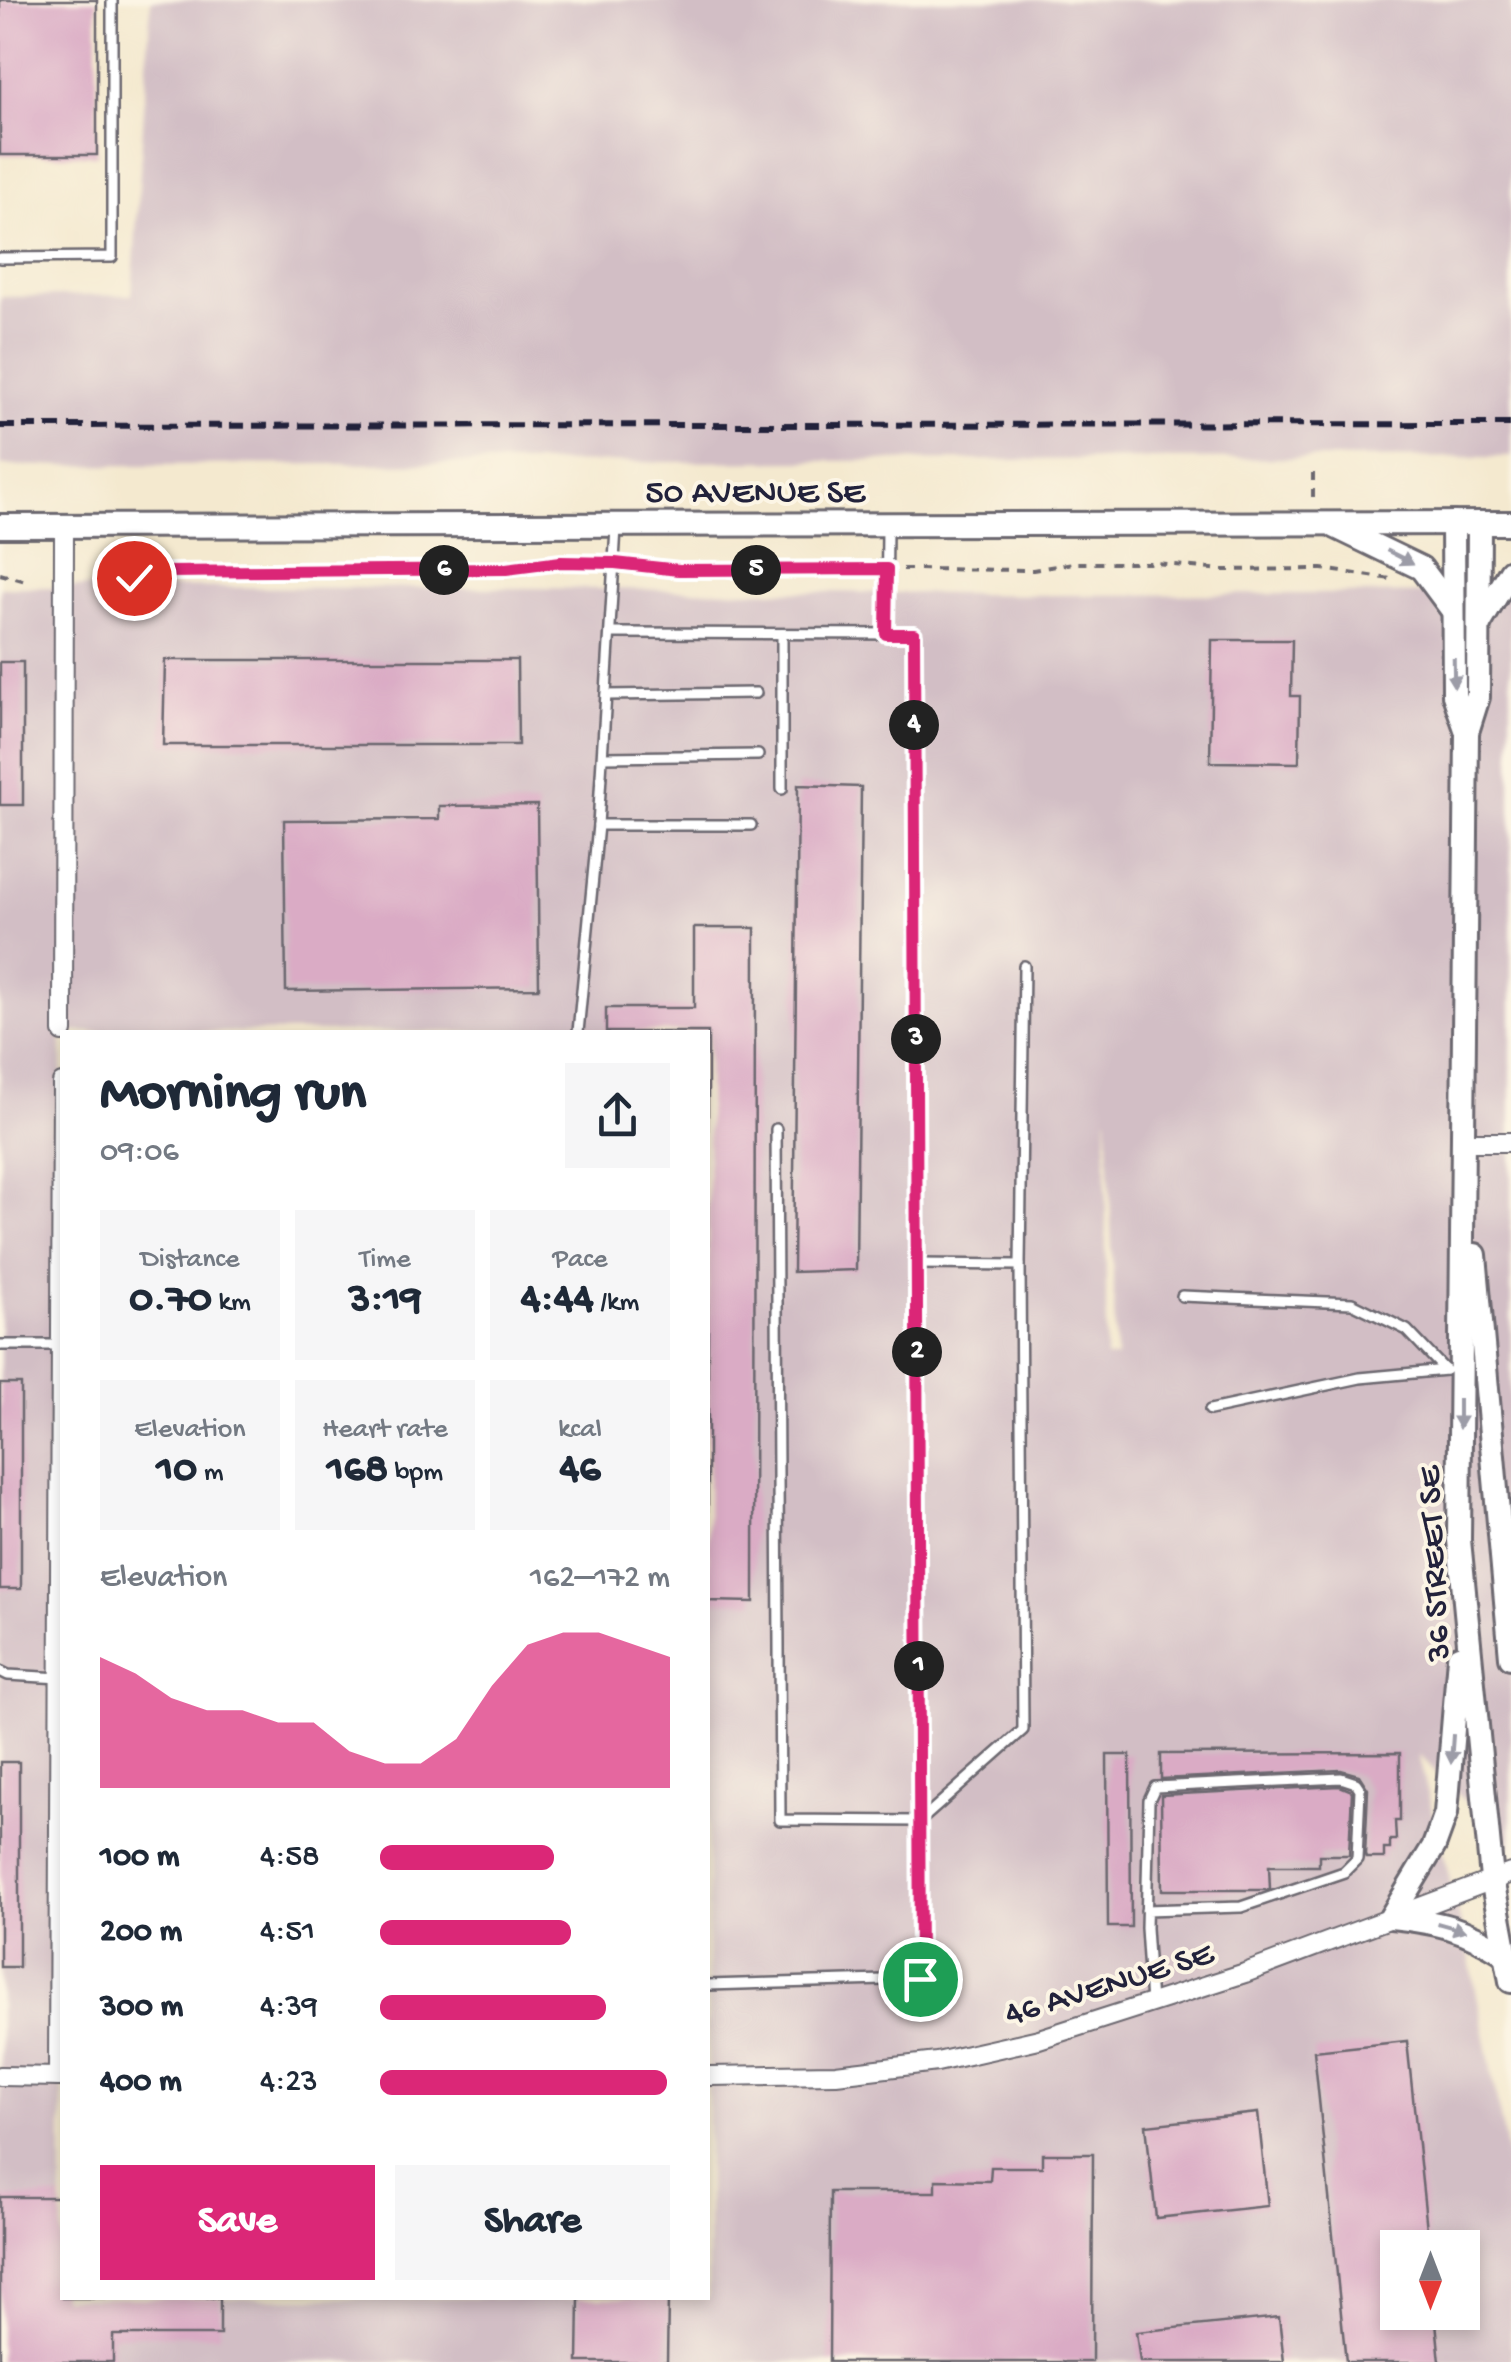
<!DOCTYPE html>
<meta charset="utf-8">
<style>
body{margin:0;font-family:"Gochi Hand",sans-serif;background:#f6f6f7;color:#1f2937;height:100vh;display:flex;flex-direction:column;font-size:38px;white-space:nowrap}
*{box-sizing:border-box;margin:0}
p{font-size:32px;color:#747a83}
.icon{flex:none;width:55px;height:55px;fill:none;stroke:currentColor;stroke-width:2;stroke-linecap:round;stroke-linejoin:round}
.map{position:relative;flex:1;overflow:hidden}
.sheet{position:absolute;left:60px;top:1030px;width:650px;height:1270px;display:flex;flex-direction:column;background:#fff;border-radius:0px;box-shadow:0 5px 15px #0003}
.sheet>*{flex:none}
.needle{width:65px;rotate:180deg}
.tools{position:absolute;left:1380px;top:2230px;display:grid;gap:20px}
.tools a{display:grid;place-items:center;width:100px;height:100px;border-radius:0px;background:#fff;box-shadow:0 5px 15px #0003;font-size:50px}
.pin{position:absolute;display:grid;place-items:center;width:85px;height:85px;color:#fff;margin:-42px;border:5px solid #fff;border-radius:50%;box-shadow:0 2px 10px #0007}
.km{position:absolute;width:50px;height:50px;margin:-25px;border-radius:50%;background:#222;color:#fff;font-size:28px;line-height:50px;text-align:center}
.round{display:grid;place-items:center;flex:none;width:105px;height:105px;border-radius:0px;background:#f6f6f7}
.head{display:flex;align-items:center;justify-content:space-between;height:170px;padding:0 40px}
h1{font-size:55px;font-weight:800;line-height:75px}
.metrics{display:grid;grid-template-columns:repeat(3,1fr);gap:15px;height:170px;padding:10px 40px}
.metrics div{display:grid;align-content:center;border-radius:0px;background:#f6f6f7;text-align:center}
.metrics b{font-size:42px;font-weight:800}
.metrics small{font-size:28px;font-weight:400}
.metrics p{font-size:28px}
.chart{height:280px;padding:20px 40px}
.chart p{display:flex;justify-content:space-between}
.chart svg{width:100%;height:180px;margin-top:10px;fill:#db2777;opacity:.7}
.cta{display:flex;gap:20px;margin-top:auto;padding:20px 40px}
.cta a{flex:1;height:115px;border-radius:0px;background:#db2777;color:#fff;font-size:40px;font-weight:800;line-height:115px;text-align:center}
.cta a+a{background:#f6f6f7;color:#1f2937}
ul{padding:0 40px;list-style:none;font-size:32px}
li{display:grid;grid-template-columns:160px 120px 1fr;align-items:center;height:75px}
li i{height:25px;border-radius:12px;background:#db2777}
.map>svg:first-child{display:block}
.industrial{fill:#d2bec5;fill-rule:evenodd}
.building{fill:#daabc5}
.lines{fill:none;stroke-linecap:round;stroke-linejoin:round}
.service-casing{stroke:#6c686f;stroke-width:14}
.minor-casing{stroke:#6c686f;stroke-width:22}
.tertiary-casing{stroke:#6c686f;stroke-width:28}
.path{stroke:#6c686f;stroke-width:4;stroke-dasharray:8 8;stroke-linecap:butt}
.service{stroke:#fff;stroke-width:9}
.minor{stroke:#fff;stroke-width:18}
.tertiary{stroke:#fff;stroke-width:22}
.rail{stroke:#22223b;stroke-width:6;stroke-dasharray:15 8;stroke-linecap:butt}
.oneway{fill:#9c9ca7}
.route-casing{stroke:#fff;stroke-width:20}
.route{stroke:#db2777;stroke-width:12}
.labels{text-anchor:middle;stroke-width:8;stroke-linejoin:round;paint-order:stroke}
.street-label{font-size:35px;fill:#22223b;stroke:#fcf5e5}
</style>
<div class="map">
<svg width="1511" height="2362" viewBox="0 0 1511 2362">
<rect width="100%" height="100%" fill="#fcf5e5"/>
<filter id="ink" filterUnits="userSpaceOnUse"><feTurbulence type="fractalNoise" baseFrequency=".01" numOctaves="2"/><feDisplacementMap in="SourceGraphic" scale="20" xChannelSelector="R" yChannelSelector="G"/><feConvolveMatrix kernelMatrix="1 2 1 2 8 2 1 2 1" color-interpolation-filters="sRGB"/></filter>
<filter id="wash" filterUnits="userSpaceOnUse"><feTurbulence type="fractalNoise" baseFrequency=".0048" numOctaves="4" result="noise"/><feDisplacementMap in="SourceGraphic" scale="40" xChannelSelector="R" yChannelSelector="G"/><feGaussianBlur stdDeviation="2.25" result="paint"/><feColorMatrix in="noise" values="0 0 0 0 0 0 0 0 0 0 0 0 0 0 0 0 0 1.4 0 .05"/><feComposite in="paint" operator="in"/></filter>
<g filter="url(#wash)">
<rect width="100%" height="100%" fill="#f4e9cf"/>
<g class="industrial">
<polygon points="151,0 1511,0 1511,457 0,466 0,297 132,295"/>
<path d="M0,587l534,1 513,7 464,-2v1255l-93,-94 52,205 41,215v188h-1511zM62,1032h646v1266h-646zM1106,1117l1,1 9,240h-10zM1398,2248h64v64h-64z"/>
</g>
<g id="blocks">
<g class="building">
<rect x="0" y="0" width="97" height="155"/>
<polygon points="1212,640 1292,640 1291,696 1300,696 1299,763 1210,762"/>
<polygon points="165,660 517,660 518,745 163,745"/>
<rect x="0" y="662" width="23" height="143"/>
<polygon points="798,785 861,787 856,1270 793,1272"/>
<polygon points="537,805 539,988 286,991 284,820 439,819 439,806"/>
<polygon points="694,928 755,928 754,1602 708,1601 708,1032 606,1032 606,1008 694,1008"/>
<rect x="0" y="1384" width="21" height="205"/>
<polygon points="1400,1753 1400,1821 1395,1821 1396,1840 1390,1840 1390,1849 1384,1849 1384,1858 1366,1858 1365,1855 1368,1789 1359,1775 1341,1770 1161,1779 1161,1754"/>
<polygon points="1107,1755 1130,1755 1131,1927 1108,1927"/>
<rect x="0" y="1762" width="19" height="205"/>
<polygon points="1340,1786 1352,1791 1349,1855 1319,1855 1319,1866 1269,1866 1270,1889 1267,1890 1162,1890 1161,1795"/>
<polygon points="1407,2041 1429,2248 1398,2248 1398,2312 1435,2312 1440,2362 1346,2362 1314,2051"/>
<polygon points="1258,2113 1268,2206 1156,2218 1146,2125"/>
<polygon points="1042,2154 1093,2154 1092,2362 829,2362 830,2192 936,2192 936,2180 990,2181 991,2167 1042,2167"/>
<polygon points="0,2197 62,2197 62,2298 220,2298 220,2335 113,2335 113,2362 0,2362"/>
<polygon points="579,2298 668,2298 667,2362 578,2362"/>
<polygon points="1279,2317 1284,2362 1140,2362 1136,2332"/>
</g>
</g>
</g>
<g filter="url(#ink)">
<use href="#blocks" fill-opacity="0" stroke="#6c686f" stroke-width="2.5"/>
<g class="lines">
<defs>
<g id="service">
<polyline points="0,258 112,257 112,0"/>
<polyline points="612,633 913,634 920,1979 708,1985"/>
<polyline points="886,634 887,527"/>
<polyline points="606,695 756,693"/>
<polyline points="603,757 758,755"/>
<polyline points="782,789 782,634"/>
<polyline points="598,825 751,825"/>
<polyline points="578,1032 598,825 616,528"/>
<polyline points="776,1129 780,1820 920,1821 1023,1730 1020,1265 917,1264"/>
<polyline points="1020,1265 1024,966"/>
<polyline points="1182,1296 1352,1303 1407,1330 1445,1370"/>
<polyline points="0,1345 61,1345"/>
<polyline points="1210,1410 1360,1378 1446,1370"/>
<polyline points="0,1671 8,1675 60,1678"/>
<polyline points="1146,1910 1241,1907 1344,1872 1357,1859 1360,1789 1356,1783 1341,1778 1155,1787 1149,1800 1146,1928 1151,2003"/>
</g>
<g id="minor">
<polyline points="63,1032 64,527"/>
<polyline points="1465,1142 1511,1142"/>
<polyline points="0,2076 62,2077"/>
<polyline points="708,2076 836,2074 937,2062 1039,2039 1245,1973 1511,1873"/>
<polyline points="58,2077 62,1083"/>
</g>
<g id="tertiary">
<polyline points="1453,523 1454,695 1467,732"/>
<polyline points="1479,523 1478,697 1467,732 1459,1540 1492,1879 1511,1981"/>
<polyline points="0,526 1511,523"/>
<polyline points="1336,527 1421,568 1453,611"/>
<polyline points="1480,623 1511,571"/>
<polyline points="1475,1255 1511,1657"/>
<path d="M1459,1657l-13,156 -12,33 -43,71c48,5 73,11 114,37"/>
</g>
</defs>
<use href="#service" class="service-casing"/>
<use href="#minor" class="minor-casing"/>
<use href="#tertiary" class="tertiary-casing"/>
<g class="path">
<polyline points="1313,497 1313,468"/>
<polyline points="629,564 679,570 874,569"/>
<polyline points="903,569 1033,570 1073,563 1156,563 1221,570 1322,569 1391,579"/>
<polyline points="0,574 26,581"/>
<polyline points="101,584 168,572 482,570 524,568 543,563 599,563"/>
</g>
<use href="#service" class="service"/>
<use href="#minor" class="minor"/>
<use href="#tertiary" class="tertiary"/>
<polyline class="rail" points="0,426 1511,424"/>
</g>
<defs><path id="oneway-solid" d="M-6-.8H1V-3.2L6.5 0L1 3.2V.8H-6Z" transform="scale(2.5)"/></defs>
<g class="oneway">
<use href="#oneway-solid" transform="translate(1400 557) rotate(27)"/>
<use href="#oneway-solid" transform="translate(1454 673) rotate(89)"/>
<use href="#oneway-solid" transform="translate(1459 1414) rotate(90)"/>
<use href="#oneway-solid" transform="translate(1452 1749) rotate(94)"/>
<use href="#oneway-solid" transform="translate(1451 1927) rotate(16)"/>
</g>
</g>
<g class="lines" filter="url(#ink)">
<defs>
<polyline id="route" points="134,578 168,572 506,569 561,562 615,563 679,570 887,569 886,634 914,634 920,1979"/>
</defs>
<use href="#route" class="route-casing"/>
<use href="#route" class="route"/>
</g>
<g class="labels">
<g class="street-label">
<text x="755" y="501">50 AVENUE SE</text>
<text transform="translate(1431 1564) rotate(-93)" y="12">36 STREET SE</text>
<text transform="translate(1108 1981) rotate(-17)" y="12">46 AVENUE SE</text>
</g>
</g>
</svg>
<div class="tools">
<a><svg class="needle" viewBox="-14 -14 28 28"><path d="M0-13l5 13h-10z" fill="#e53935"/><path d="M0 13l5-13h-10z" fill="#747a83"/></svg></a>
</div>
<div class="pin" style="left:920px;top:1979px;background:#1e9e55"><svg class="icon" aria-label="arrive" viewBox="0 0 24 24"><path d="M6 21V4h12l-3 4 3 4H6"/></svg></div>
<div class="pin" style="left:134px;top:578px;background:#d93025"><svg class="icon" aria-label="check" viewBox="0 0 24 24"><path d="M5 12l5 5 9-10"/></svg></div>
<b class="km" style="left:919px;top:1666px">1</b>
<b class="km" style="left:917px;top:1352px">2</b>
<b class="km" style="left:916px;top:1039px">3</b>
<b class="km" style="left:914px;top:725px">4</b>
<b class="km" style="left:756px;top:570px">5</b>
<b class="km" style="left:444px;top:570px">6</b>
<section class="sheet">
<div class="head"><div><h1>Morning run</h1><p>09:06</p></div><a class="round"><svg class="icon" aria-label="share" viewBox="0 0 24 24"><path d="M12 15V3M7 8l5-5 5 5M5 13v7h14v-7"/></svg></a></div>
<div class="metrics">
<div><p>Distance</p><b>0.70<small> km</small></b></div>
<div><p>Time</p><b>3:19</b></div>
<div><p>Pace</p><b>4:44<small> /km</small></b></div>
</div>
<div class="metrics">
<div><p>Elevation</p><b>10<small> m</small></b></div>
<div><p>Heart rate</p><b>168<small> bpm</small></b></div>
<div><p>kcal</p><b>46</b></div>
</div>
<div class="chart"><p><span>Elevation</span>162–172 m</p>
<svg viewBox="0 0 160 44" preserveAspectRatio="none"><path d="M0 44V12L10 16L20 22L30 25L40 25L50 28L60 28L70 35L80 38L90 38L100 32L110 19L120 9L130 6L140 6L150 9L160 12V44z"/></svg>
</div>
<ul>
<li><b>100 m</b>4:58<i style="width:60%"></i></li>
<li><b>200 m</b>4:51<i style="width:66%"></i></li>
<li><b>300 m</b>4:39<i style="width:78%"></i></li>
<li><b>400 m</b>4:23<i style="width:99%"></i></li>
</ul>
<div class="cta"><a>Save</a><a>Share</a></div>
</section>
</div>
